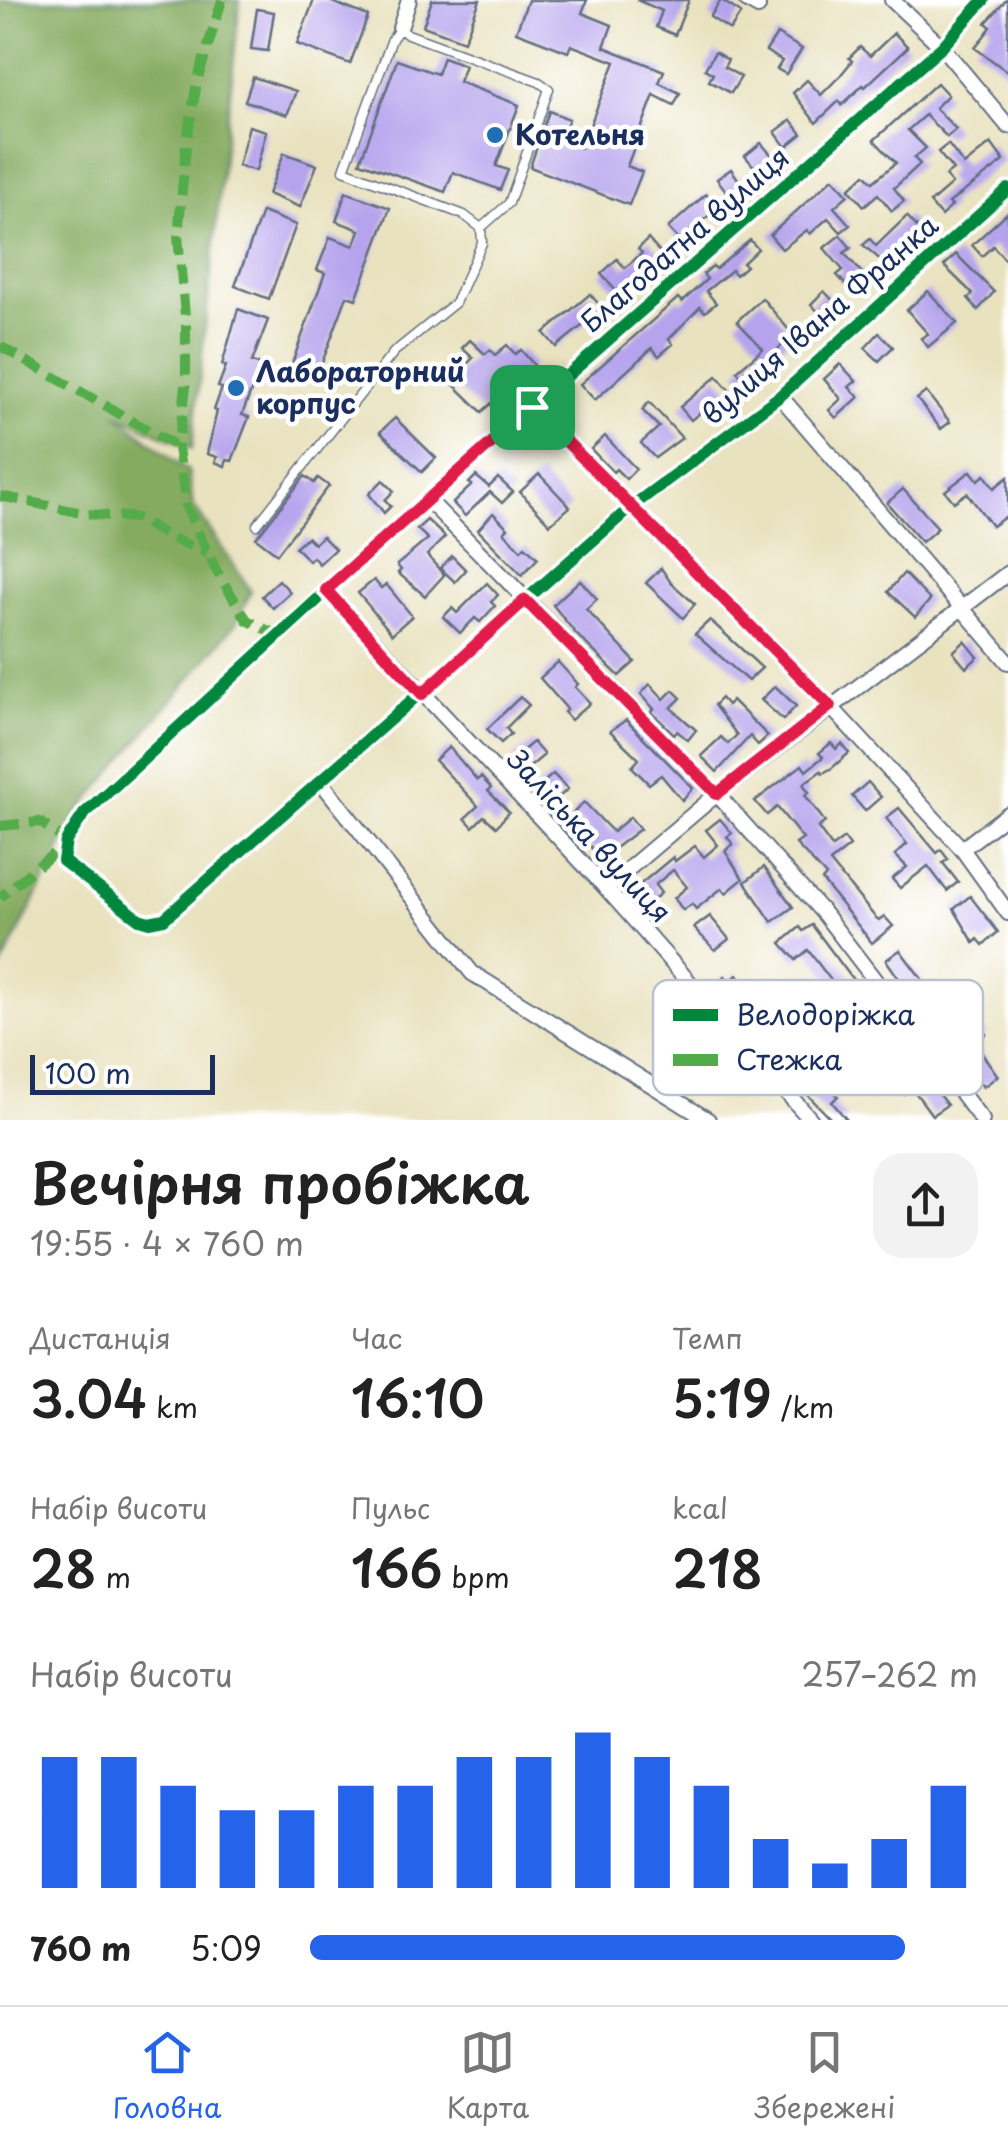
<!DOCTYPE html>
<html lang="uk">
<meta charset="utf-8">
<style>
body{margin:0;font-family:"Playpen Sans",sans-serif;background:#f2f2f2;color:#222;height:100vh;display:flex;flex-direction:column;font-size:38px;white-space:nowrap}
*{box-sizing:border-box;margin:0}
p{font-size:32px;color:#767676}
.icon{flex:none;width:55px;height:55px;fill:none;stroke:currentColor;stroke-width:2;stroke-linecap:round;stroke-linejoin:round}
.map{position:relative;height:1120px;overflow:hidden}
.drawer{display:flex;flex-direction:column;background:#fff;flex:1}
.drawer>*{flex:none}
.scale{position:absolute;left:30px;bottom:25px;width:185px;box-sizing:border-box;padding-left:10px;border:5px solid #1b2f5e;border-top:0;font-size:28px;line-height:35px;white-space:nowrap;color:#1b2f5e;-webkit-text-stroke:8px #fff;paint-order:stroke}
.pin{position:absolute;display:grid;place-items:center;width:85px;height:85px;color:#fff;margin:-42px;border-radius:20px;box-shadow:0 5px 15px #0006}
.round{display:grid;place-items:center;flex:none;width:105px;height:105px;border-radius:30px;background:#f2f2f2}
.overview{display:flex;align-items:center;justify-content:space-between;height:170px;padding:0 30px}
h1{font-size:55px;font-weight:600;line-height:75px}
.stats{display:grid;grid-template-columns:repeat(3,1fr);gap:15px;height:170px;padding:10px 30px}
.stats div{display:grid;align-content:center}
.stats b{font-size:50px;font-weight:600}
.stats small{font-size:28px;font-weight:400}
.stats p{font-size:28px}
.chart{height:280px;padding:20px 30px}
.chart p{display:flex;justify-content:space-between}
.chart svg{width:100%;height:180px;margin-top:10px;stroke:#2563eb;stroke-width:6}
ul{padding:0 30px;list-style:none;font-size:32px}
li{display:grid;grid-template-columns:160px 120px 1fr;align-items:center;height:75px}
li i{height:25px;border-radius:12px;background:#2563eb}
.dock{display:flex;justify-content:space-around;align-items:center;height:140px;border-top:2px solid #e0e0e0;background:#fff;font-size:28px;color:#767676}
.dock a{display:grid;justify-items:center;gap:5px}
.dock .active{color:#2563eb}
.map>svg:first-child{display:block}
.forest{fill:#85ab61;stroke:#506d60;stroke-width:2.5}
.building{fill:#b5a3ed}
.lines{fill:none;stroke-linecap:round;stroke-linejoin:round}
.lane-casing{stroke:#636e80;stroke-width:11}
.street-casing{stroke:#636e80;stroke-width:18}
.lane{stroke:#fff;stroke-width:8}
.street{stroke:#fff;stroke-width:14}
.quiet{stroke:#52ab49;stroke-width:10;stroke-dasharray:20 10;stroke-linecap:butt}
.cycleway-casing{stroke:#fff;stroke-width:19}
.cycleway{stroke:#00873e;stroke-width:12}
.route-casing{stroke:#fff;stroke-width:20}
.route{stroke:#e11d48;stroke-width:12}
.poi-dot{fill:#1f6fb2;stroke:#fff;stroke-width:4}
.labels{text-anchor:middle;stroke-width:9;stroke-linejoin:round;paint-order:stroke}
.poi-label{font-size:28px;font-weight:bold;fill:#1b2f5e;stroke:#fff;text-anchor:start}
.street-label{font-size:28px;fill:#1b2f5e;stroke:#fff}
.key{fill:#fff;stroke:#bbc1cf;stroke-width:2.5}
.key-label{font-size:28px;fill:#1b2f5e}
</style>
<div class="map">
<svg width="1008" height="1120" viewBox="0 0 1008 1120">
<rect width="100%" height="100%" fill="#fff"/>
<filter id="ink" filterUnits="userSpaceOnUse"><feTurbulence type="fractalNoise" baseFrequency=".01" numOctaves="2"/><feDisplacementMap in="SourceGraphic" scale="20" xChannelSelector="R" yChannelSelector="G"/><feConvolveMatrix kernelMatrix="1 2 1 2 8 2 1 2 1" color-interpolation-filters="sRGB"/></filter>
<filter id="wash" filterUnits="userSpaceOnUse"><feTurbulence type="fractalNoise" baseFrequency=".0048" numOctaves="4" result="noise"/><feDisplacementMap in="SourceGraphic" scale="40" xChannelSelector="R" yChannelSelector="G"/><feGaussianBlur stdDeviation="2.25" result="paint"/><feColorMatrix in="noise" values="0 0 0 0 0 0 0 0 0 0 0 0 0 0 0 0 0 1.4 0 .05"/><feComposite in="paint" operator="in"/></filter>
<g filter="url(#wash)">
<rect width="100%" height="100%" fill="#e9e2bf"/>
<polygon class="forest" points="0,0 240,0 192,449 116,414 188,471 193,505 251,591 236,623 78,813 0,970"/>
<g id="blocks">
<g class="building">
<polygon points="314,0 327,0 368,16 350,64 297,44"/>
<polygon points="432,0 480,0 464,41 423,26"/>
<polygon points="528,0 587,0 582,13 612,25 604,47 664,71 659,83 680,93 674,105 654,95 627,166 642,172 629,205 530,167 549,111 569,119 560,140 581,148 615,62 571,45 568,52 516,32"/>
<polygon points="637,0 689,0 675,35 656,27 662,11"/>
<polygon points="721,0 741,13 730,30 710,17"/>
<polygon points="1006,0 1008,0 1008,72 975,48 991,27 986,23"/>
<polygon points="257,9 274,12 268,51 251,49"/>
<polygon points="894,33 908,47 865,87 863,85 842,105 839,101 816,123 793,93 807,80 821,95 839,77 852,61 849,58 860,47 870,56"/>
<polygon points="777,34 802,49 786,74 777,69 782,61 766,51"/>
<polygon points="715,52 728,60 724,67 741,77 731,93 709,81 713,74 705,69"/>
<polygon points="443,57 465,65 459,82 519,105 496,166 508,170 500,190 453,172 445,192 360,162 397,60 437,74"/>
<polygon points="253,77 296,91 287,115 245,101"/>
<polygon points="937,83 948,95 935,108 956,129 947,137 925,115 908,130 926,148 914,158 920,164 894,188 904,201 892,211 878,194 864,206 849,189 865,174 873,182 896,163 874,140"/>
<polygon points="791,120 802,134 786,147 775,132"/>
<polygon points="249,126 266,131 256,171 238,166"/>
<polygon points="761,143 774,158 758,171 745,156"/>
<polygon points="991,143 1004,161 949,203 952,206 941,216 930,203 952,184 945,176 953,170 938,152 948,144 964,165"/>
<polygon points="284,153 317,165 300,207 268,194"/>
<polygon points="731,169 743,186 730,196 717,179"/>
<polygon points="833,178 848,195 834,207 850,225 841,232 828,218 810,234 807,230 782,249 770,235"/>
<polygon points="346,192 390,208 356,299 347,296 316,379 290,369 325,273 317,270 330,237 354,246 360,230 336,221"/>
<polygon points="706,194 718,208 679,240 668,228"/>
<polygon points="262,212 296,225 269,299 235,286"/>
<polygon points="1008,212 1008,263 993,246 982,256 972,245"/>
<polygon points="907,216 922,233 889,267 863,245 870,239 876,246"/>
<polygon points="840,235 851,248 844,253 872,284 857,297 837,275 843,270 824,248"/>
<polygon points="648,239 661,254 618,293 601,274 617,259 625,268 642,253 638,249"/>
<polygon points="750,240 758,249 743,263 746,266 736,275 732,270 706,291 716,303 705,312 700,307 669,339 673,344 659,356 652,348 595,400 580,384 678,298 682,302 707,279 703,274 713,266 716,269"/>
<polygon points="956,254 994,292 978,310 968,298 973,294 944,266"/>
<polygon points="824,291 838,306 825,319 811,304"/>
<polygon points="928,291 957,323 928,347 921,338 928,334 907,310"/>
<polygon points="590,294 603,309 556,347 544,333"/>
<polygon points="762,298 793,335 745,381 737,371 763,349 737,321"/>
<polygon points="238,309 268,320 252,362 261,365 242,415 249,417 232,461 227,460 225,466 215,462 217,457 207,454 217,411 214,410 222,388 218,387 226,366 222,365"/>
<polygon points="879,333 893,347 879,361 865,348"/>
<polygon points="470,340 485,354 490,350 495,355 507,345 515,354 521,350 534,365 482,412 450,381 473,358 462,348"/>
<polygon points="840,364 856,381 849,387 859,397 836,418 829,410 841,399 824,379"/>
<polygon points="717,376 731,392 717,406 713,402 691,420 680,407"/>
<polygon points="926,392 950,422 941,429 917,399"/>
<polygon points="649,402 682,438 655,458 641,443 659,427 642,410"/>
<polygon points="395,418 436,458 422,472 380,432"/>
<polygon points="605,436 636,469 626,479 616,469 613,472 591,449"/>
<polygon points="971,471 978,480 985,475 994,488 1008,477 1008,515 992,526 967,493 954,502 945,491"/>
<polygon points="539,474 570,507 550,524 520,492"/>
<polygon points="305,476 314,483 318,478 329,486 277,554 256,538"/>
<polygon points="476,476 489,487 498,478 513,492 502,503 490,492 465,516 453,503 472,485 469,483"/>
<polygon points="383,480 394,491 385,500 391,506 384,513 369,494"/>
<polygon points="903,489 938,528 922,542 887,503"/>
<polygon points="493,513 508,528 504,532 521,550 525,546 538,558 522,575 478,530"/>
<polygon points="427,520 445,537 427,555 444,575 425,596 398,573 401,570 397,565 428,539 417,529"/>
<polygon points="322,536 335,549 319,564 313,557 309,561 295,547 307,537 314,544"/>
<polygon points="452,556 466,570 455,582 440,568"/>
<polygon points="661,568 671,583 695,604 683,618 646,583"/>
<polygon points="904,573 930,600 915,617 888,592"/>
<polygon points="279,580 290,592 273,608 262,596"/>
<polygon points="374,580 381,588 386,584 412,616 392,634 358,593"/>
<polygon points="580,580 597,599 586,609 635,662 619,676 576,634 553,605"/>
<polygon points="487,583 498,595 491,602 495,606 480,622 475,618 460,633 443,617 452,608 457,613"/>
<polygon points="710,620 762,668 748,681 695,634"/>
<polygon points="965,641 978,657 966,668 953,652"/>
<polygon points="558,662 578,684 575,687 590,703 571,720 564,712 567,709 540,678"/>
<polygon points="650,684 664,699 673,690 681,698 671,708 696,730 688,740 677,731 674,734 651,712 654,709 641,694"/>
<polygon points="775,686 796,706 783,720 761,700"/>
<polygon points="520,697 529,705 506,728 511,734 501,743 487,729"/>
<polygon points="721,698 727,705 732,700 768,736 758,745 750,736 717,772 701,756 721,737 728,744 737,735 714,705"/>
<polygon points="626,720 693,788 682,800 661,775 649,784 632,767 639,759 610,731"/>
<polygon points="533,742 544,755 524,772 513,759"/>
<polygon points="831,743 836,749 842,744 849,753 832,768 823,773 821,771 803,784 809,792 805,795 825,822 818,828 832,847 844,838 850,846 830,862 875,917 879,920 884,916 893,926 872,943 822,880 826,876 796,844 803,839 777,807 767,815 755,801 802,765 806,771 823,757 819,753"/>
<polygon points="449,747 477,780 481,777 491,788 488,791 509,812 496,827 484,816 473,827 465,818 478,806 435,760"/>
<polygon points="553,774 568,789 550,805 536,789"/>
<polygon points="868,782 881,797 865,811 852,796"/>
<polygon points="584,802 613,832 630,817 640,829 611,851 607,846 598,855 587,843 594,837 572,814"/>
<polygon points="899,808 937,853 941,850 948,859 943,863 958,882 947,891 928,866 900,888 892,879 907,867 895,855 907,844 886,818"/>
<polygon points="720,819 732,833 727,837 733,844 725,851 743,879 726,893 722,888 696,909 692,904 683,910 674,898 687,887 673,870 655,885 661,893 644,908 631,892 673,857 675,861 695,846 704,857 718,845 706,830"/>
<polygon points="764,867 793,907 772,922 745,882"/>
<polygon points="970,896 998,932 983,945 978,939 974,943 954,909"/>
<polygon points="710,916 729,939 715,950 694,928"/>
<polygon points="812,925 857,985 860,982 867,990 856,999 883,1032 888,1028 903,1046 887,1059 853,1018 855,1017 836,993 839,991 808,950 796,960 781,943 800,927 803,931"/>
<polygon points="900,950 952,1019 938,1030 915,1002 909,1006 899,992 905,987 886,960"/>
<polygon points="737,975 749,988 730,1005 714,987 725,976 730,982"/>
<polygon points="979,1026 986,1034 976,1045 998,1076 983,1087 961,1057 959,1059 951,1049"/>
<polygon points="780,1033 794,1049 813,1036 830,1059 816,1071 838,1096 832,1102 847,1120 832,1120 776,1062 778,1060 766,1046"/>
<polygon points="911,1067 927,1090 932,1086 947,1105 932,1115 912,1088 904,1094 893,1079"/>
</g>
</g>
</g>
<g filter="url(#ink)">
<use href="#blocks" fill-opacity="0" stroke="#636e80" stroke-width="2.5"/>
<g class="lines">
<defs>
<polyline id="lane" points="257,525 394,352 455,303 482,243 481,228 464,215 344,170 392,39 400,28 405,33 539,82 549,89 509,203 481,228"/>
<g id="street">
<polyline points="746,0 758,7"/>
<polyline points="892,0 942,47 1008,126"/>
<polyline points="984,0 942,47 427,499 84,814 66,841 63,861 139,919 149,922 164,919 631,507 780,396 1008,189"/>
<polyline points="400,28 409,0"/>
<polyline points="780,396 1008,662"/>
<polyline points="532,407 830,706 962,849 1008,913"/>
<polyline points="427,499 717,794 825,915 982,1120"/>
<polyline points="326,590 606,888 811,1120"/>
<polyline points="322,783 472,973 708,1120"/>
<polyline points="962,849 1008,814"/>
<polyline points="606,888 717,794 1008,573"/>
</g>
</defs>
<use href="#lane" class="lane-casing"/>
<use href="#street" class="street-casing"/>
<use href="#lane" class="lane"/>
<use href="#street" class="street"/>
<g class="quiet">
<polyline points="222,0 197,82 186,146 178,236 186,327 186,387 178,447 186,507 216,570 247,620 277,635"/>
<polyline points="0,346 178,447"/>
<polyline points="0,496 88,514 137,518 169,537 207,553"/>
<path d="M0,826l40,-4 26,19c-21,22 -45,36 -66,57"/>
</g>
<defs>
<polyline id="cycleway" points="984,0 942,47 427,499 84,814 66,841 63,861 139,919 149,922 164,919 631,507 780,396 1008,189"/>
</defs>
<use href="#cycleway" class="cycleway-casing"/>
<use href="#cycleway" class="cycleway"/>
</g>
</g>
<g class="lines" filter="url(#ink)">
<defs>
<polygon id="route" points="532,407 830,706 717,794 525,600 422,694 326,590"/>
</defs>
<use href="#route" class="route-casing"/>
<use href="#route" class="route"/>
</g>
<g class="poi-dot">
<circle cx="495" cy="135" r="10"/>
<circle cx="236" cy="388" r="10"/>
</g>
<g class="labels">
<g class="poi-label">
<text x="515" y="145">Котельня</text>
<text x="256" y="382">Лабораторний<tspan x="256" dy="32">корпус</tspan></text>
</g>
<g class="street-label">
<text transform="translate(685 240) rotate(-41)" y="10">Благодатна вулиця</text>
<text transform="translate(820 320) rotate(-41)" y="10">вулиця Івана Франка</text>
<text transform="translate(589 836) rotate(47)" y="10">Заліська вулиця</text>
</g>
</g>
<rect x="653" y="980" width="330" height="115" rx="15" class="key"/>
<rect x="673" y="1009" width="45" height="12" fill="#00873e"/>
<rect x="673" y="1054" width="45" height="12" fill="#52ab49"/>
<g class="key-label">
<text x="736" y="1025">Велодоріжка</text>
<text x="736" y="1070">Стежка</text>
</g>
</svg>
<div class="scale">100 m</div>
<div class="pin" style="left:532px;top:407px;background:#1e9e55"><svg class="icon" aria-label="arrive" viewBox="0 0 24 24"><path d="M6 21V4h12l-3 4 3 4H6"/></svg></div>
</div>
<section class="drawer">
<div class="overview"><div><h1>Вечірня пробіжка</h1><p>19:55 · 4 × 760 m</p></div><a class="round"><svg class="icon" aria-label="share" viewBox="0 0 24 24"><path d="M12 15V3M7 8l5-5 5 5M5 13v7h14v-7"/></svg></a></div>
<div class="stats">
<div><p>Дистанція</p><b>3.04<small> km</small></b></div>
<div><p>Час</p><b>16:10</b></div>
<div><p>Темп</p><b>5:19<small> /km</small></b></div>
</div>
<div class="stats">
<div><p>Набір висоти</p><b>28<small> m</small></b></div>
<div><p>Пульс</p><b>166<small> bpm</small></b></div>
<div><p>kcal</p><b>218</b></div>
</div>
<div class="chart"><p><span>Набір висоти</span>257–262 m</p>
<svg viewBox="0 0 160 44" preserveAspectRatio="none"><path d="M5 44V12M15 44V12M25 44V19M35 44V25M45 44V25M55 44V19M65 44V19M75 44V12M85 44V12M95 44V6M105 44V12M115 44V19M125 44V32M135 44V38M145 44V32M155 44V19"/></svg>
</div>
<ul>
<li><b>760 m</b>5:09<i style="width:89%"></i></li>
</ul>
</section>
<nav class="dock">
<a class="active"><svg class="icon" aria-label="home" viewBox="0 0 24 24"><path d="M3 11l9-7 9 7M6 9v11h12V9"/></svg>Головна</a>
<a><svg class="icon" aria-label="map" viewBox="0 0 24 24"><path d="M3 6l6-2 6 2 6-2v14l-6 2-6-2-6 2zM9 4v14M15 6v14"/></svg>Карта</a>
<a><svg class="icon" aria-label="saved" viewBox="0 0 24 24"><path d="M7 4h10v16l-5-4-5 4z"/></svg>Збережені</a>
</nav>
